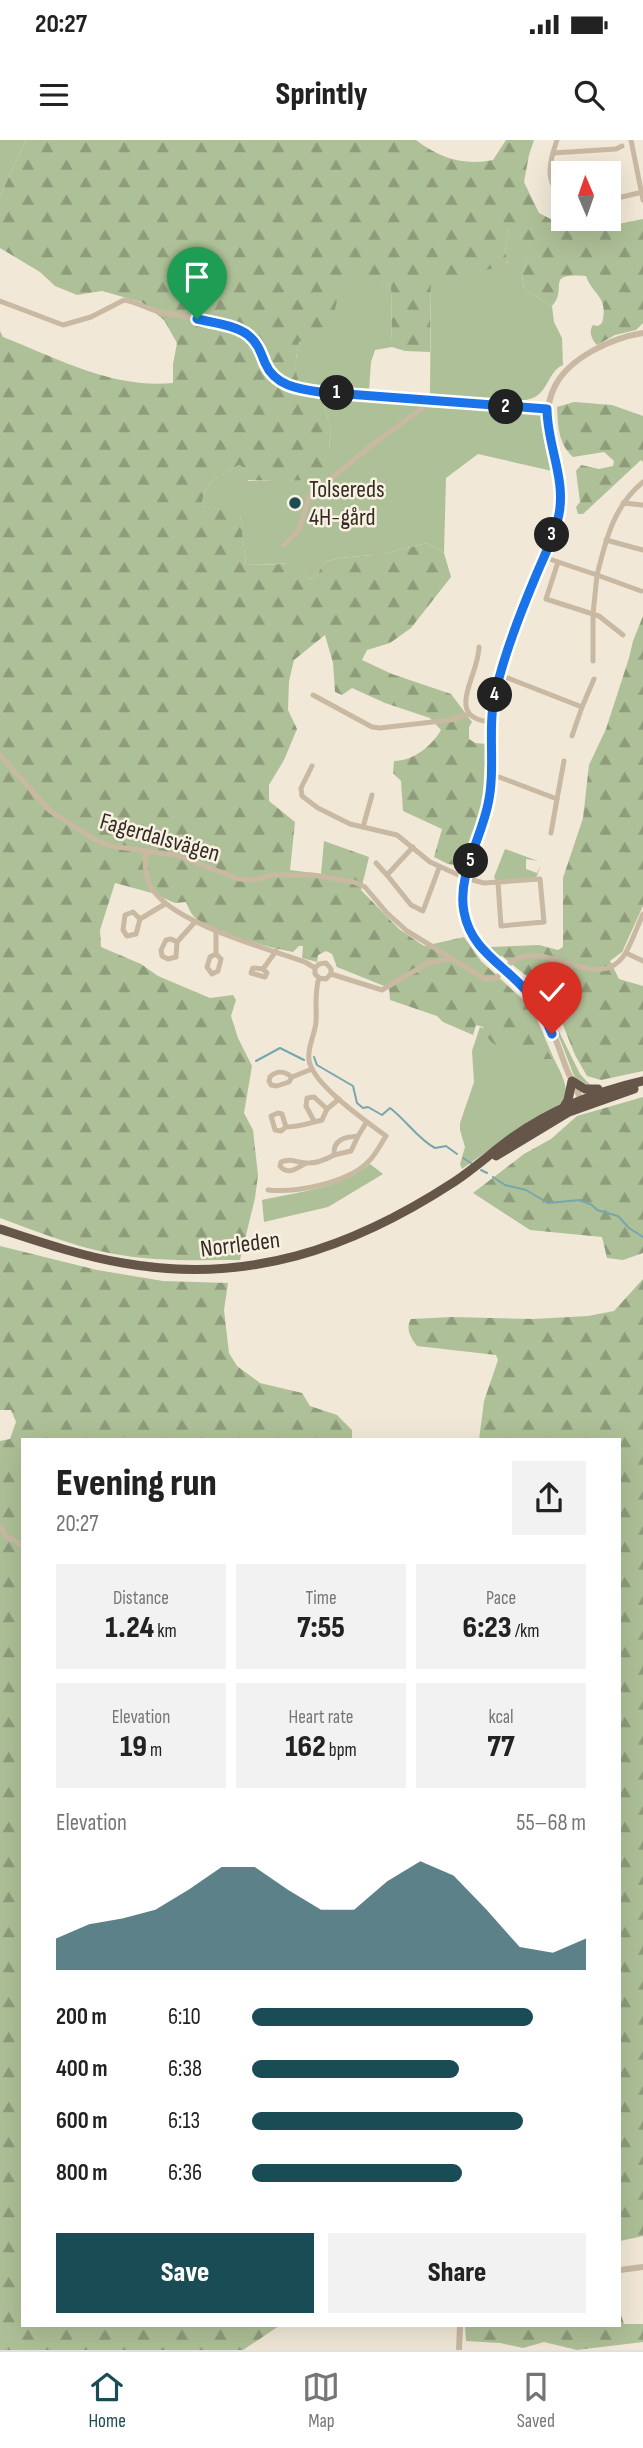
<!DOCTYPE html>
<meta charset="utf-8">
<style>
body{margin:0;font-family:"Sofia Sans Condensed",sans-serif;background:#f2f2f2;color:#222;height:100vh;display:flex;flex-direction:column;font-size:26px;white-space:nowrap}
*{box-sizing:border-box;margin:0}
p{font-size:23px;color:#767676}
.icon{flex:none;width:38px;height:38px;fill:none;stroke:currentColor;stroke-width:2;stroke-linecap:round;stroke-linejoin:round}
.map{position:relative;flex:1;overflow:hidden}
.panel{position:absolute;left:21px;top:1298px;width:600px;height:889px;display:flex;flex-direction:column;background:#fff;border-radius:0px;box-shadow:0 7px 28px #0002}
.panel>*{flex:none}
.needle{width:46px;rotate:358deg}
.buttons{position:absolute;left:551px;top:21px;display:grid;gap:14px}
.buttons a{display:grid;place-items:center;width:70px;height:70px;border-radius:0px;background:#fff;box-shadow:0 7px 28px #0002;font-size:35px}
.pin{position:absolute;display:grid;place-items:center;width:60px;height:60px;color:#fff;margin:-72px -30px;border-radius:50% 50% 50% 0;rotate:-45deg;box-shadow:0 0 7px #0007}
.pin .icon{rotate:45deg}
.km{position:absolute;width:35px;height:35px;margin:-18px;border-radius:50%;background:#222;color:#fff;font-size:19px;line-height:35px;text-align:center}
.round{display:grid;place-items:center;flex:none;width:74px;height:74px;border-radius:0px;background:#f2f2f2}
.summary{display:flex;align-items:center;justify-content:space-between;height:119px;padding:0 35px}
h1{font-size:38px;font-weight:800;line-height:52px}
.metrics{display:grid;grid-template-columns:repeat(3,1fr);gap:10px;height:119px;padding:7px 35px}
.metrics div{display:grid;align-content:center;border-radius:0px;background:#f2f2f2;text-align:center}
.metrics b{font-size:30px;font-weight:800}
.metrics small{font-size:19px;font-weight:400}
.metrics p{font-size:19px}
.chart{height:196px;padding:14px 35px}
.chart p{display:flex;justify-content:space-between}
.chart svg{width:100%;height:126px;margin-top:7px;fill:#1a4c56;opacity:.7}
.cta{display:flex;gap:14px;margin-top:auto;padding:14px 35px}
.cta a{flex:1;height:80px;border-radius:0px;background:#1a4c56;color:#fff;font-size:28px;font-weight:800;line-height:80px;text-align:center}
.cta a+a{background:#f2f2f2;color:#222}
ul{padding:0 35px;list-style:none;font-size:23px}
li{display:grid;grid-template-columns:112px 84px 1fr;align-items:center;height:52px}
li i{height:18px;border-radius:9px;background:#1a4c56}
.status{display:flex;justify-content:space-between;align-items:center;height:49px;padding:0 35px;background:#fff;direction:ltr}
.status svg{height:19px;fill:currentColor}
header{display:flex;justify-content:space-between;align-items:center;height:91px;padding:0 35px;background:#fff;font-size:32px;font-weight:800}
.tab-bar{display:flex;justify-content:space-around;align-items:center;height:98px;border-top:2px solid #e0e0e0;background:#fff;font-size:19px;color:#767676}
.tab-bar a{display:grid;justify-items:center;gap:4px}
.tab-bar .selected{color:#1a4c56}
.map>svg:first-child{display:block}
.green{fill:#aec097}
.forest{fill:url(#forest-firs)}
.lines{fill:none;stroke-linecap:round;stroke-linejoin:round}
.stream{stroke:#76a6af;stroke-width:2}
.minor{stroke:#c9b9a3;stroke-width:5}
.tertiary{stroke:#c9b9a3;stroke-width:6}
.trunk{stroke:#665649;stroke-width:9}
.route-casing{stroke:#fff;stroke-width:14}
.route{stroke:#1a73e8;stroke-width:9}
.poi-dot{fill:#1a4c56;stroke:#f9f2e3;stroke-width:2.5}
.labels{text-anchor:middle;stroke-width:5;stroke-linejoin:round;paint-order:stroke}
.poi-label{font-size:24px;fill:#342c25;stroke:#f9f2e3;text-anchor:start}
.street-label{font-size:24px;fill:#342c25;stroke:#f9f2e3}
</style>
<div class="status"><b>20:27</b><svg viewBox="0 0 49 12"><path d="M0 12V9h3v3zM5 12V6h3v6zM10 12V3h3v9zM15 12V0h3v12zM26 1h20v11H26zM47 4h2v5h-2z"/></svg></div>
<header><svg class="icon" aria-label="menu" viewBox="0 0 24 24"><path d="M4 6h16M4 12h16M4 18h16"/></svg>Sprintly<svg class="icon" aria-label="search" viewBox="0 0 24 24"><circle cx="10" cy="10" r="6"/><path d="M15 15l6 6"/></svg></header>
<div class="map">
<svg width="643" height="2210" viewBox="0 0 643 2210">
<defs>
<pattern id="forest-firs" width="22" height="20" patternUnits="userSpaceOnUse" patternTransform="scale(1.75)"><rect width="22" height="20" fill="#aec097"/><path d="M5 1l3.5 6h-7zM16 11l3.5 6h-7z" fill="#8e9c7b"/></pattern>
</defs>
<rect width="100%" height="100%" fill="#f1e8d7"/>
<g class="green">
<polygon points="0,0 26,0 0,56"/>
<path d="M509,87l28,30 -10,4 -5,13 2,15 28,17 2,16 8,16 1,27c-14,6 -15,25 -28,32 -19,10 -82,-1 -105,-3l1,-116 77,-15 -3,-11z"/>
<polygon points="341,135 391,145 392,207 375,210 371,222 369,251 321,248 300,243 296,236 295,226 299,200 326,194 337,159"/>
<path d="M321,256l116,12 104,3 2,2 9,58 -74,-17 -32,24 -2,75 -17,-10 -44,11 -43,4 -16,4 -8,15 -7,2 -8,-16 -55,2 -6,-51 -38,-8c1,-25 18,-30 37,-41l7,4 2,12h47l34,-31 2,-21z"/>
<polygon points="505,709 538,721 526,719 526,729 537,733 541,725 536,738 496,741 494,737"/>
<path d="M510,826l34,35 36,73 12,13 -17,-9c-9,-22 -18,-52 -34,-74 -8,-10 -30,-27 -31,-38z"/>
<path d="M480,887c28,11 40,35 74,32 7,14 16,29 10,44l-57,34 -45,32 -2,-5 5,-17 -5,-17v-7l14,-41 -2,-31z"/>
<path d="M370,1024l13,10 -55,33 -64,15 -2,-22c35,-8 80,-12 108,-36z"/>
</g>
<g class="forest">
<path d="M26,0h390c23,18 48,26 77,20l13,-20h28l-5,15 -5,27 15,31 29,15h31l44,-9v104l-7,7 -21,5 -18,10c-5,-5 -9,-13 -4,-20l5,1 4,-3c7,-27 -9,-27 -16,-47 -43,-4 -17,12 -34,30l-28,-17 -2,-15 5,-13 9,-4 -27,-29 -4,24 3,11 -27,9 -50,6 -1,74 -25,-1 -13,-4 -1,-62 -41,-6 -8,-4c-3,15 -9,57 -21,65 -7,5 -15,2 -22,1 -2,14 -7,29 1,42l21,5v8l10,33 -2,21 3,19c-24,16 -56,12 -85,11l-1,-11 -7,-4c-19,11 -36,16 -37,41l38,7 6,52 38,-1 11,-4 6,2 8,17 7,-2 8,-15 16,-4 43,-4 44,-11 17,10 7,24 -40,51 -21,15 -23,7 -5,10 30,14 59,20 21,28 -3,5v12l6,4 11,1c2,36 1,97 -30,121l-8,-1 -14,-7 8,-28 -39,-18 -2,-30 -8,-8 1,-12c19,0 38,-15 47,-31l-11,-12 -45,-15 -33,-15 -10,7 -7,-3 -2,-29 -8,-28 -31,25 -5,21 -1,29 9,19 -13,31 -15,25v16l26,21 -5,48 31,4 3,-33 45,16 -8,33 38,39 25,17 40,-9 17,24 51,47 22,51c-21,2 -67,-6 -71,-32l-7,-2 -3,10 -30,-13 -6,-6 -47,-16 -1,-12 -52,-21 -5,-13 -6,-3 -8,4 -1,7 -15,-4 1,-12h-4l-6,6c-21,-3 -79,-20 -95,-32 -7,-5 -9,-11 -12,-18l-11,1 -23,-10 -37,-10 -15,47 1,17 40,17 17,12 52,22 23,-3 3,5 -5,16 7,22 14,28 -8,47 9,17 5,45 -3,23 -15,62c-44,0 -87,2 -131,-7 -37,-7 -73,-22 -109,-35v-887l3,6c54,21 109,52 170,46v-19l4,-21 -13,-23 -23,-18 -39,-11 -25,4 -22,-9 -15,-14 -40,-24v-52z"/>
<path d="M574,262l38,3 31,11v46l-2,-2 -58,54h-5l-2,-7 4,-5 -4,-31 5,-6 18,4 14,-3 1,-5 -10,-9 -31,5c-15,-13 -15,-32 -16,-50z"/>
<polygon points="643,476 643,766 622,812 610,821 619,839 643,846 643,931 601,940 587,936 575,915 555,865 534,842 502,816 496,817 489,810 491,807 539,805 558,810 563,807 563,738 583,678 589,625 606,589 629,518 633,501"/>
<polygon points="643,957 643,1113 623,1120 607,1118 602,1097 530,1090 473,1053 524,1014 551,999 577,976"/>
<polygon points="0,1106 97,1130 163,1141 228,1143 224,1170 229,1213 237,1226 260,1243 302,1253 310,1266 337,1275 352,1290 352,1300 23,1300 23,2186 279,2186 243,2210 0,2210 0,1301 10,1299 16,1282 11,1270 0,1270"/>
<path d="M643,1139v957l-23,5v-801h-141l5,-39 14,-41 -2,-5 -79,-9c-6,-8 -12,-17 -6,-27l41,-2 81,2 55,-3 26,-5z"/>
<polygon points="620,2171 624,2184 643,2184 643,2202 577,2210 544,2202 523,2208 500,2203 466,2201 465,2186 620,2186"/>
</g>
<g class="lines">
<g class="stream">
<path d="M314,917l3,8 36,21 4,17 6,5 5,-1 14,8 8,-7c16,12 28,31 45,40l11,-2 11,8"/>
<polyline points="256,921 280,908 304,920"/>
<polyline points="463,1018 471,1023"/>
<polyline points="481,1030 487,1033"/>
<polyline points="493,1037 505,1045 526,1050 548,1063 580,1060 592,1065 597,1070 618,1076 629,1088 643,1097"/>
</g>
<g class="minor">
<path d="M557,0c-7,20 -14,43 7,57"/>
<polyline points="631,0 643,60"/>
<polyline points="553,13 616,9 622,6"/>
<polyline points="609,60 643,52"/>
<path d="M0,161l63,24 28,-8 33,-17c13,2 23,9 36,12 27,6 65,6 88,23 27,20 7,42 54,54l245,20"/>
<polyline points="623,363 643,365"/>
<polyline points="606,400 643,410"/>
<polyline points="284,405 299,390 309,357 368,308 428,264 429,260"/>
<polyline points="544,417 558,422 546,459 599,476 623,495"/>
<polyline points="558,422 597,435 593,474 593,521"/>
<path d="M641,451l-44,-16c9,-35 16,-68 46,-93"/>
<path d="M479,507c0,29 -37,72 13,75"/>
<polyline points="500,535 582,567 572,596"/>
<polyline points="313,555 372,587 380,588 450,580 469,574"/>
<polyline points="582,567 594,539"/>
<path d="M0,615l50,56 47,30 14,5 64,9 64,24 14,1 20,-5h40l41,7 11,5 22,26 20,18 78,48 11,-1c7,-6 12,-15 20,-19 34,-17 83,35 109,-5 7,-12 12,-27 18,-40"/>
<polyline points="312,626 301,648 302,656 318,668 350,684 397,695 430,722 465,738 484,743 540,739 544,782 501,786 498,743"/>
<polyline points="492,636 499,637 557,659 564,621"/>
<polyline points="363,687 372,655"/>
<polyline points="551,693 557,659"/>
<polyline points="413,707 387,735 411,765 423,771 439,728"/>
<path d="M145,710c0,13 0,26 6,37 20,36 115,61 154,75l10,6v6l4,4 7,1 5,-5v-5l-5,-6 -7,1 -4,4"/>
<polyline points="376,723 387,735"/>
<polyline points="140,779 133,772 125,775 123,790 127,796 136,794 140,779 165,764"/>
<polyline points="216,790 216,814 210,817 207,827 212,834 218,831 221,819 216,814"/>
<polyline points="177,802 176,817 168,819 162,816 161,810 166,800 171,799 177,802 195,782"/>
<polyline points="626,813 643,821"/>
<polyline points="263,829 267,833 265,837 251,833 253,828 263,829 276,811"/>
<polyline points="331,834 382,850 428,823 451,819"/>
<path d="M292,937l-3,5 -12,4 -6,-1 -2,-4 1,-4c7,-7 14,-6 22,0l20,-8"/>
<polyline points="314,981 306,966 307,958 314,957 327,969"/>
<path d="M286,987l-5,4 -6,-1 -4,-14 7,-3 4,1 4,13c14,0 24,-4 36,-7l5,-11 12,-10"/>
<polyline points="334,1015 351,1011 358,996"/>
<path d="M306,1023c-9,5 -18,13 -26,3l1,-4c9,-4 15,0 24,1 11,1 20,-3 29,-8 -1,-16 11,-18 24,-19l8,-13"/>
<path d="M268,1050c28,3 78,-7 99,-27 8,-7 13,-18 19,-27 -19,-14 -74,-52 -77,-76 -2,-12 6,-26 7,-38 1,-16 -2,-29 3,-44"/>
<polyline points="0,1387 6,1396 23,1406"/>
</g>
<g class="tertiary">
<path d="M583,964c-5,-12 -11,-23 -16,-34 -8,-21 -15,-45 -28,-63 -24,-35 -69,-52 -76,-98 -5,-35 17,-69 25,-102 8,-39 -1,-78 8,-116 9,-35 20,-68 34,-101 10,-24 23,-49 29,-74 11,-43 -26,-88 -4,-130 15,-29 57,-48 88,-53"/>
<polyline points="620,2130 643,2127"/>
<polyline points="459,2210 460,2186"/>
</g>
<g class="trunk">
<polyline points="564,967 568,960 572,941 585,949 598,949"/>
<polyline points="496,1016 569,972 634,949"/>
<path d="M0,1089c40,13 81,27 123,34 124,22 228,-14 331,-81 20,-13 38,-30 59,-45 40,-28 82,-45 130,-56"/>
</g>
</g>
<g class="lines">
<defs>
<path id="route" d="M197,179c17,4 38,6 51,16 10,8 13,18 17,28 10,23 33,26 55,29l227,17c0,35 19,70 12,105 -4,22 -16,44 -24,64 -16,38 -31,76 -40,116 -8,36 1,74 -7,110 -7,35 -31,72 -24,108 7,39 41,53 64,81 11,12 18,26 24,41"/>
</defs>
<use href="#route" class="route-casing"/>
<use href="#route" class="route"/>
</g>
<circle class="poi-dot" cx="295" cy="363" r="7"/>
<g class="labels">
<g class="poi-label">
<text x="309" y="357">Tolsereds<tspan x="309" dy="28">4H-gård</tspan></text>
</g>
<g class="street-label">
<text transform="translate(160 697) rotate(16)" y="8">Fagerdalsvägen</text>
<text transform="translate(240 1104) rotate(-7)" y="8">Norrleden</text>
</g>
</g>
</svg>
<div class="buttons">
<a><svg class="needle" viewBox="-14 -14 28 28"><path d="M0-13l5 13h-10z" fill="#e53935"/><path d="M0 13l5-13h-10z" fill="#767676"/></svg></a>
</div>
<div class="pin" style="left:197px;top:179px;background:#1e9e55"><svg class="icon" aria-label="arrive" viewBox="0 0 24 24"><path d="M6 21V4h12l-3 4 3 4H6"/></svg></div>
<div class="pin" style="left:552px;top:894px;background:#d93025"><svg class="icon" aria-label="check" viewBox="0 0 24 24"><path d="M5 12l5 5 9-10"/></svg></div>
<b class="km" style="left:337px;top:253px">1</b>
<b class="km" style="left:506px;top:267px">2</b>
<b class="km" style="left:552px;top:395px">3</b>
<b class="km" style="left:495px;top:555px">4</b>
<b class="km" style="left:471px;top:721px">5</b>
<section class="panel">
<div class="summary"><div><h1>Evening run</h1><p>20:27</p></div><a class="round"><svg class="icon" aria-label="share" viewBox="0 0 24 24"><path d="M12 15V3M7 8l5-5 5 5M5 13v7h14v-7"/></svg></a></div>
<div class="metrics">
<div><p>Distance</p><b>1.24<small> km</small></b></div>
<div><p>Time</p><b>7:55</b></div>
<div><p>Pace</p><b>6:23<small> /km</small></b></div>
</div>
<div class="metrics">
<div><p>Elevation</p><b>19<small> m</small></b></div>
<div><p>Heart rate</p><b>162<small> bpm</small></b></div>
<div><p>kcal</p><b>77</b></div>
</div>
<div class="chart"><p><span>Elevation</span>55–68 m</p>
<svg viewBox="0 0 160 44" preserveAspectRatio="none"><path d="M0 44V33L10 28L20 26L30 23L40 16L50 8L60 8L70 16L80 23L90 23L100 13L110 6L120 11L130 23L140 36L150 38L160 33V44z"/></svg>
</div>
<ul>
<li><b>200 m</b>6:10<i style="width:84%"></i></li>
<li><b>400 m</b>6:38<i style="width:62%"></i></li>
<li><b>600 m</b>6:13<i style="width:81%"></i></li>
<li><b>800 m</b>6:36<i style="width:63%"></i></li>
</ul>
<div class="cta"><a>Save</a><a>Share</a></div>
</section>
</div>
<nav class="tab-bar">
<a class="selected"><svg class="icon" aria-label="home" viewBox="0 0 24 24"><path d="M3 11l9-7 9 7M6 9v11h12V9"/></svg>Home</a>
<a><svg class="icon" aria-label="map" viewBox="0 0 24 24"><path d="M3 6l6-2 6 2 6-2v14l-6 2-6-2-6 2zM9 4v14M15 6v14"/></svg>Map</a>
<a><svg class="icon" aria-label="saved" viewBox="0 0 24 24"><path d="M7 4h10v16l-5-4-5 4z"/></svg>Saved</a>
</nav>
